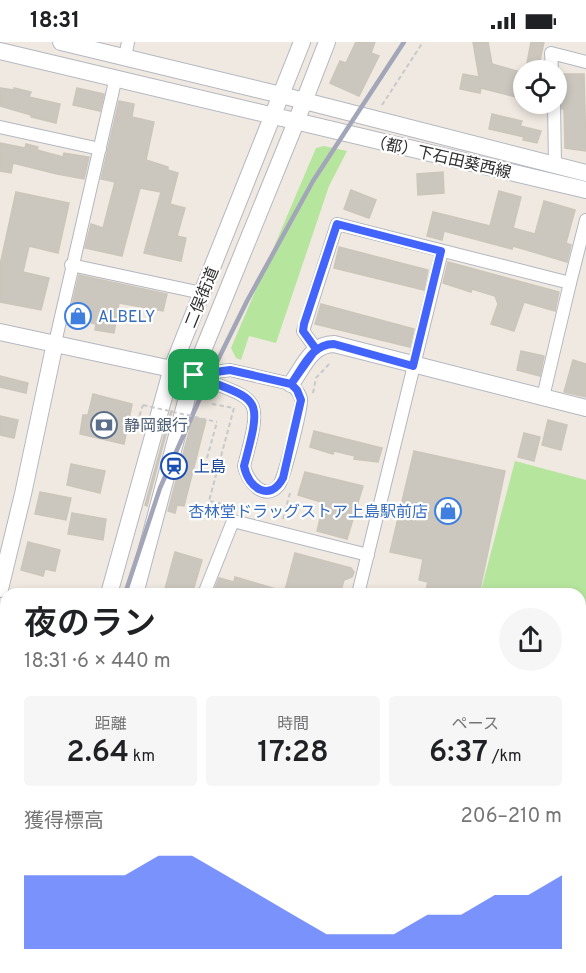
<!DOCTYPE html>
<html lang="ja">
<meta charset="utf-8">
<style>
body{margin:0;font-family:Overpass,"Noto Sans JP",sans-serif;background:#f6f6f6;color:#202124;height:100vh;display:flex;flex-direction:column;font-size:22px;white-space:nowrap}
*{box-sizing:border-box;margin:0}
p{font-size:20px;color:#757577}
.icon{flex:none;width:33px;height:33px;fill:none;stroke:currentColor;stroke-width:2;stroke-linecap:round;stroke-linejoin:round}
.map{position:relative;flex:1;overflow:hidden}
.drawer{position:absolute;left:0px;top:546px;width:586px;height:386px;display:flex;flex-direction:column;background:#fff;border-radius:18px 18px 0 0;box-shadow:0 3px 9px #0003}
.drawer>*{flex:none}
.tools{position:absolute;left:513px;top:18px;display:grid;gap:12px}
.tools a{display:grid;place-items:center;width:54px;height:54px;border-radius:50%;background:#fff;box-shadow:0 3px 9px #0003;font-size:30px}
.pin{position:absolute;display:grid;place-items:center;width:51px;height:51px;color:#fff;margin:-26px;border-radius:12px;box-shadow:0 3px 9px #0006}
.round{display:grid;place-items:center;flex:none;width:63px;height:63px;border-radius:32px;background:#f6f6f6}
.summary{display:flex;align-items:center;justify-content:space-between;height:102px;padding:0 24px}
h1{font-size:33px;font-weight:600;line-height:45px}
.stats{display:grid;grid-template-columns:repeat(3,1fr);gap:9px;height:102px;padding:6px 24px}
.stats div{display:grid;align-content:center;border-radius:6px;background:#f6f6f6;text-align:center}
.stats b{font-size:30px;font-weight:600}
.stats small{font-size:16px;font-weight:400}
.stats p{font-size:16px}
.chart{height:168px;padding:12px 24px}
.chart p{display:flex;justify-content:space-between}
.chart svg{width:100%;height:108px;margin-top:6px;fill:#4264fb;opacity:.7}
.status{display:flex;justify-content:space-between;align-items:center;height:42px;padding:0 30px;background:#fff;direction:ltr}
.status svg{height:16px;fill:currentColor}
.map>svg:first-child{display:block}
.green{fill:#b6e59e}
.building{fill:#cbc7bf;stroke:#cbc5ba;stroke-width:1.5}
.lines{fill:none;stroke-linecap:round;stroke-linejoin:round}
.street-casing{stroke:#b4b7c1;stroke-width:14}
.secondary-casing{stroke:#b4b7c1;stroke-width:18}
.path{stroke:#c9c9c9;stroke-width:2;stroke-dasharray:4.5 3;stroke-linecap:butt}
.street{stroke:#fff;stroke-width:12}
.secondary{stroke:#fff;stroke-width:16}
.rail{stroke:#a3a6b8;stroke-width:4.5}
.path-bridge{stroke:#c9c9c9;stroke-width:2;stroke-dasharray:4.5 3;stroke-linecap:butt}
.route-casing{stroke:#fff;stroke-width:12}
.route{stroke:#4264fb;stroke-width:8}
.labels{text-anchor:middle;stroke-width:4.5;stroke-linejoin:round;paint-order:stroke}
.street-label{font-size:16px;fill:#2e2e2e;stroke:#fff}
.shop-label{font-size:16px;fill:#366cbe;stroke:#fff;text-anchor:start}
.service-label{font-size:16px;fill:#4e5e75;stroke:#fff;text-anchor:start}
.transit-label{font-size:16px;fill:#164399;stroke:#fff;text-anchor:start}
</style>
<div class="status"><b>18:31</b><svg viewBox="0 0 49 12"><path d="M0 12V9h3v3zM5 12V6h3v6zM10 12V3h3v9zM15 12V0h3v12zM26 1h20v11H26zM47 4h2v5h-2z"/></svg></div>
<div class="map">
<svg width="586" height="931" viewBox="0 0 586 931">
<rect width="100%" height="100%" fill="#efe9e1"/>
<g class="green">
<polygon points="324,104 347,109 329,144 276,301 249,294 241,318 236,316 231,306 316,106"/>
<polygon points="515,419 586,438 586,603 581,619 580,552 480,552"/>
</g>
<g class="building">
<polygon points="356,0 375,0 371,11 379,14 359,54 330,41 340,19 346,21"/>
<polygon points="473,0 488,0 492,22 524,31 524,57 481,46 480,51 460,47 463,32 479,35"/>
<polygon points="531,0 544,0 539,23 527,21"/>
<polygon points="559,32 584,32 586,109 565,106 564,67 562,67 559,56"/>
<polygon points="0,46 14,48 14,46 31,50 29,55 60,62 56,81 31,75 31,73 0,64"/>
<polygon points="77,46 104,52 100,69 73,63"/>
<polygon points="119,59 134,62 132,75 154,80 146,118 168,125 168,128 178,131 170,162 185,166 177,194 186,196 181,219 144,211 161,150 140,146 122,214 85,206 91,182 103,186 115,140 101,137"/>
<polygon points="492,72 522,79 520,84 541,89 537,101 523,98 524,95 489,87"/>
<polygon points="0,101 25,106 26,102 38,105 37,108 63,115 64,111 89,115 84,137 57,132 13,121 11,131 0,129"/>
<polygon points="443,130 444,151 418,153 417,132"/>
<polygon points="351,148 376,158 369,176 344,167"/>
<polygon points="499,149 521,155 513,186 535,192 544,159 575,168 566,201 571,203 567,220 513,204 512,207 444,189 442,198 427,194 433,170 490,184"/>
<polygon points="16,150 69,161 58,211 29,204 23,230 49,236 41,268 0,260 0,223"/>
<polygon points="339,205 428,228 424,248 334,226"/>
<polygon points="448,220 559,250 555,269 524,260 514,289 491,282 498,262 495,254 472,247 471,250 443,241"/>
<polygon points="79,233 167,252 163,269 119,261 114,291 95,288 96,282 69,276"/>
<polygon points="321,262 414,287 410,305 315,282"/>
<polygon points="521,309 544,314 540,334 517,328"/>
<polygon points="573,318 586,322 586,355 564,350"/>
<polygon points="0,334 28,341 26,351 0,345"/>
<polygon points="93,352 132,362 124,402 80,392 83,373 88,373"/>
<polygon points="171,369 172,369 147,464 145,463"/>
<polygon points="0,374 18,378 14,396 0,393"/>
<polygon points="193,375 206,378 184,464 177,463 175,471 168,469"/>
<polygon points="548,378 567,383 561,408 542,403"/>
<polygon points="314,389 382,406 378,420 354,417 355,414 334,409 333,412 310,405"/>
<polygon points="524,391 540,395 534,419 518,415"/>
<polygon points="414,409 505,429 479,552 425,552 428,540 419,538 423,517 390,510"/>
<polygon points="71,422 105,429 100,451 67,443"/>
<polygon points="305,430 363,444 347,497 317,489 324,461 298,453"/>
<polygon points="40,450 71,456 66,478 35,472"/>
<polygon points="72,471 106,477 103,498 68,492"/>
<polygon points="28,500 60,508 55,529 45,527 43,534 21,528"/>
<polygon points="175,510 202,518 192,552 181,552 165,547"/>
<polygon points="295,511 351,526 354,530 352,535 344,538 340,552 284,552"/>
<polygon points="235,535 283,549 283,552 213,552 219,536 234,540"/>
</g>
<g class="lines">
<defs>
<g id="street">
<polyline points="125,15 128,0"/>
<polyline points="552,28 551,11 586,20"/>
<polyline points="554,62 555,123"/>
<polyline points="0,85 100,107"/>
<polyline points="71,223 202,251"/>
<polyline points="570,241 586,178"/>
<polyline points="55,301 116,35"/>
<polyline points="316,307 303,289 337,182 570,241 543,355"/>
<path d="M230,328l61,14c4,4 9,9 10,15 1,9 -17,79 -22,86 -14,18 -32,-4 -35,-19 20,-74 15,-64 -51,-91z"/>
<polyline points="204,552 233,479 368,513"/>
<polyline points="358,552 442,209"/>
<polyline points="580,630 586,632"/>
<polyline points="580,670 586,648"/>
<polyline points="580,732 586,733"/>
<polyline points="580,925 586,926"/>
<polyline points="195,926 215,931"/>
<polyline points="263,931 265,926"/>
<polyline points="515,931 516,926"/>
</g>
<g id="secondary">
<polyline points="61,0 281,53 586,131"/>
<polyline points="0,9 586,148"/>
<polyline points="0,290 181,329"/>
<path d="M291,342c12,-16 20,-40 43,-40l252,64"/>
<polyline points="0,547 23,452 55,301"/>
<polyline points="109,552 172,326 302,0"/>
<polyline points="135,552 193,333 296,80 327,0"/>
<polyline points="0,586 6,587"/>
<polyline points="0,875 6,877"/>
<polyline points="0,915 6,901"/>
<polyline points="25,931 27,926"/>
</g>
</defs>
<use href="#street" class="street-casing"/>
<use href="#secondary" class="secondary-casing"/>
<g class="path">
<polyline points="382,63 423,0"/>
<polyline points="313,351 316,336 330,321"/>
<polyline points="212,362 234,366 209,459 235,465"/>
<polyline points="140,385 136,384 143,363"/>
<polyline points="207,416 217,380"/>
<polyline points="283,477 290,451"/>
</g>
<use href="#street" class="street"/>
<use href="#secondary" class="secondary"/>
<g class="rail">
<polyline points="125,552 160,446 209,336 247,259 313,139 404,0"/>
<polyline points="10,931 12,926"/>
</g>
<polyline class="path-bridge" points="143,363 217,380"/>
</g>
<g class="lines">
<defs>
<path id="route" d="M194,333c65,27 70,17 50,91 4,22 26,37 39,12l18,-78 -4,-10 -6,-6c12,-16 20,-40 43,-40l79,22 28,-115 -104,-27 -33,100 -1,7 13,18 -25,35 -61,-14 -36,5"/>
</defs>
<use href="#route" class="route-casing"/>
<use href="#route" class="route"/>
</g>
<defs>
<symbol id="shop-ring" viewBox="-11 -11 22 22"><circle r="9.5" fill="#fff" stroke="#3f7fe0" stroke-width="1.5"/><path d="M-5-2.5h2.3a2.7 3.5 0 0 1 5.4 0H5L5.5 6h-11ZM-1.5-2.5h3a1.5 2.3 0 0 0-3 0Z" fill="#3f7fe0"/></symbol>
<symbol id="bank-ring" viewBox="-11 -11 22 22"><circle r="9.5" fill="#fff" stroke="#5c6f8a" stroke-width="1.5"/><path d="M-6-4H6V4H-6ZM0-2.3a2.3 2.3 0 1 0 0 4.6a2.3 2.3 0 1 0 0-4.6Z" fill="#5c6f8a"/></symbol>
<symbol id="station-ring" viewBox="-11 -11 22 22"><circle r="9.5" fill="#fff" stroke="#1a4fb4" stroke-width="1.5"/><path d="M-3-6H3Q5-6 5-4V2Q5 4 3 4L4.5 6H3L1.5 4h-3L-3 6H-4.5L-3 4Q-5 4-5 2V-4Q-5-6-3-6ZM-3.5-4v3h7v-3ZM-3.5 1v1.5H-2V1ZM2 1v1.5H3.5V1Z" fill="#1a4fb4"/></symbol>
</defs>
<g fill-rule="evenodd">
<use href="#shop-ring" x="63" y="259" width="30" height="30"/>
<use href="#bank-ring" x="89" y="368" width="30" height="30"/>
<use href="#station-ring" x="159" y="409" width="30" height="30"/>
<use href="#shop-ring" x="433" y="454" width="30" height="30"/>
</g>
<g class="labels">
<g class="street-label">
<text transform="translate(441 114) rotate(13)" y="6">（都）下石田葵西線</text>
<text transform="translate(201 255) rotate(-68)" y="6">二俣街道</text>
</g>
<g class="shop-label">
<text x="98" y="280">ALBELY</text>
<text x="428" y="475" text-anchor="end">杏林堂ドラッグストア上島駅前店</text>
</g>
<g class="service-label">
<text x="124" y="389">静岡銀行</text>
</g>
<g class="transit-label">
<text x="194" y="430">上島</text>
</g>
</g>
</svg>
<div class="tools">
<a><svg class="icon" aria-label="locate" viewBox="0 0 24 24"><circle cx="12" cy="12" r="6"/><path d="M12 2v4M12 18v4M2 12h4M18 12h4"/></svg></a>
</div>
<div class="pin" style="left:194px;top:333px;background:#1e9e55"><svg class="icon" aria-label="arrive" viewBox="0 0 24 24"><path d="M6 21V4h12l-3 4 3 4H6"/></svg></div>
<section class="drawer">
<div class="summary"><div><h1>夜のラン</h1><p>18:31 · 6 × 440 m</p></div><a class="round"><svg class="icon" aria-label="share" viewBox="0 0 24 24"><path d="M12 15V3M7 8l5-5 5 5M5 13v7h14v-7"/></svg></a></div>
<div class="stats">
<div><p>距離</p><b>2.64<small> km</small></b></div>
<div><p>時間</p><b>17:28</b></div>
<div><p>ペース</p><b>6:37<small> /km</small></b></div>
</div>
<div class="chart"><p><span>獲得標高</span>206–210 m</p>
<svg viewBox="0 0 160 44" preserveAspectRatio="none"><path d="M0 44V14L10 14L20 14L30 14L40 6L50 6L60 14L70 22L80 30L90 38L100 38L110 38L120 30L130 30L140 22L150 22L160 14V44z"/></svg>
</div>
</section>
</div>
